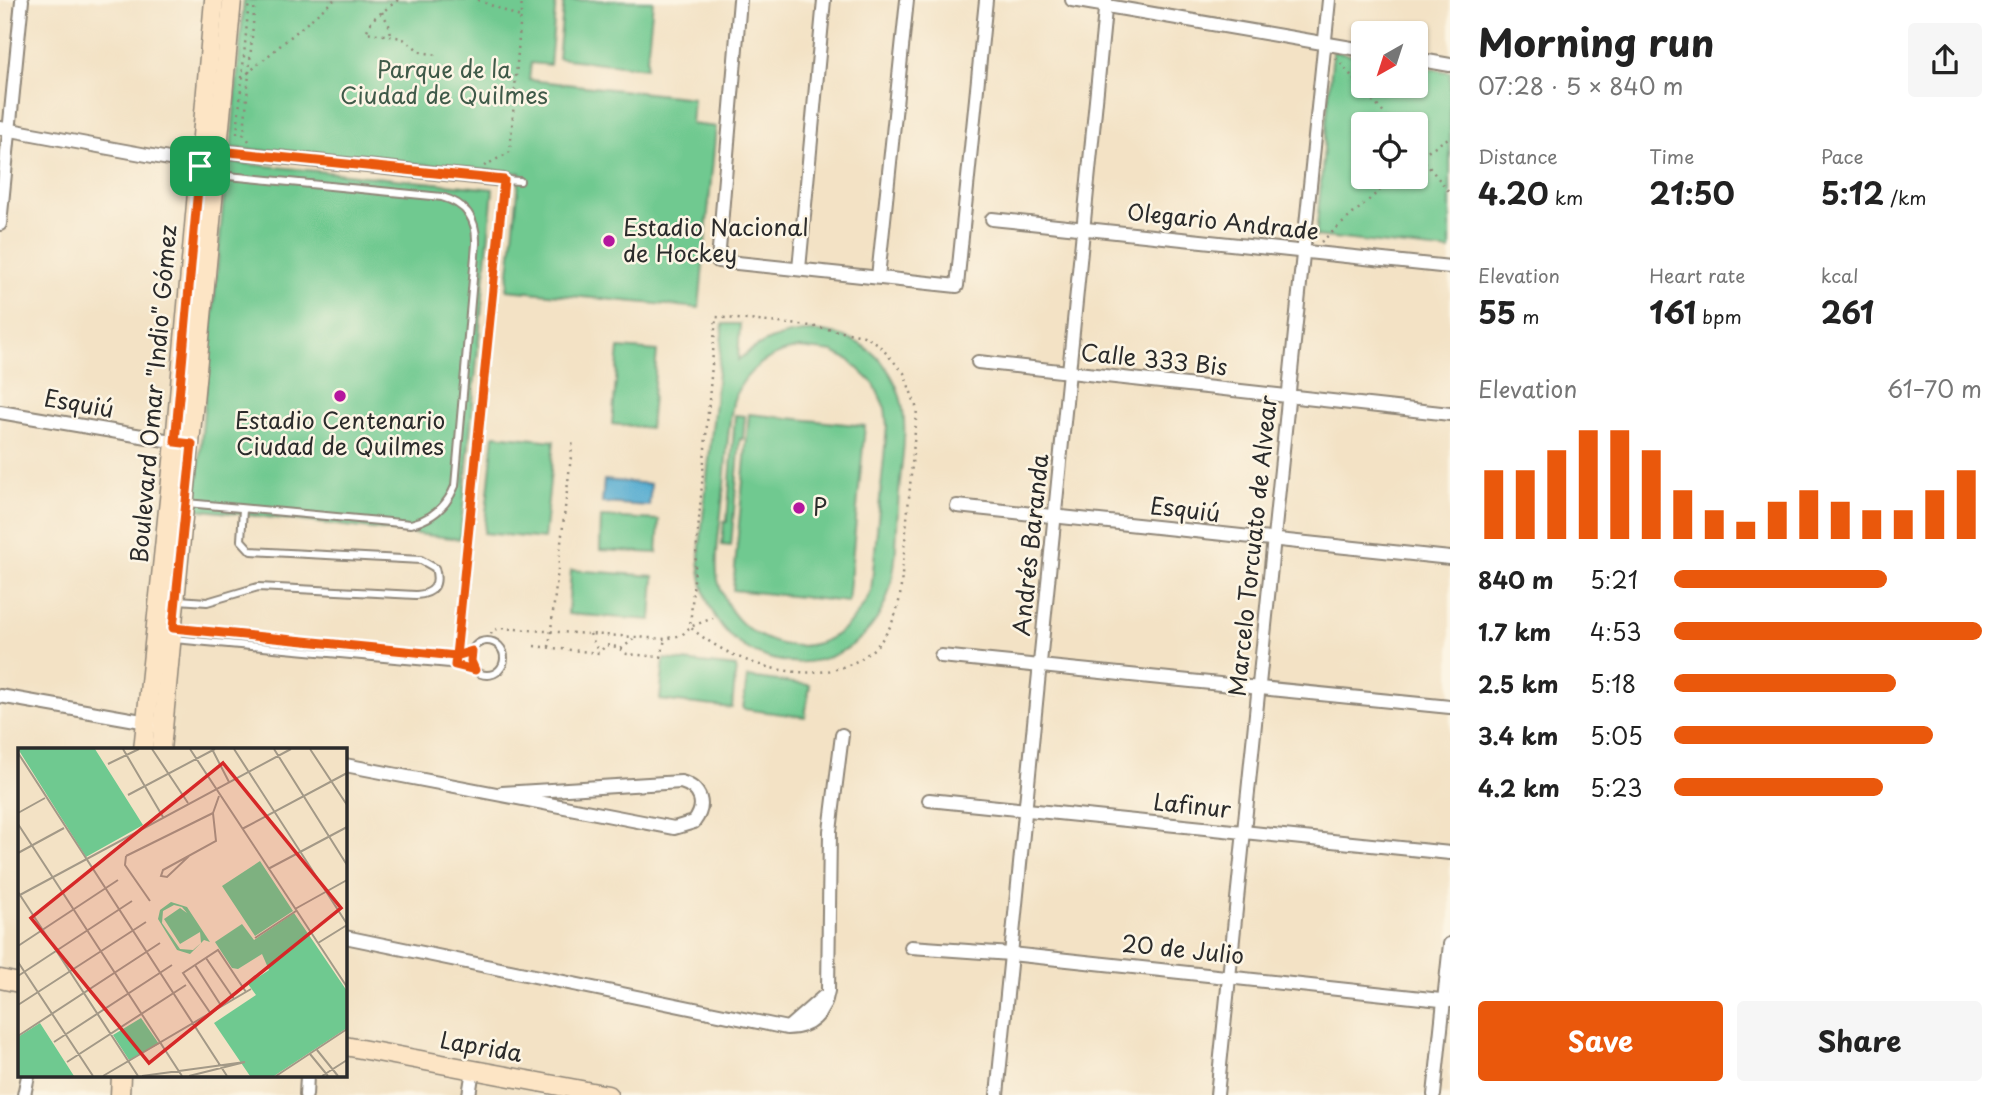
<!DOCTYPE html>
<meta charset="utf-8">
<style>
body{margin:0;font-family:"Playpen Sans",sans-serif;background:#f6f6f6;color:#222;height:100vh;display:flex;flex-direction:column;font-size:26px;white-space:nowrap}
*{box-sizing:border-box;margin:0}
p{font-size:23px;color:#767676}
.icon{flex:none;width:38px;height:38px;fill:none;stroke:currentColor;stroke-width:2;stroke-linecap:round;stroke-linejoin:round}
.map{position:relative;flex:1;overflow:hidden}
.side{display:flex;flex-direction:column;background:#fff;width:560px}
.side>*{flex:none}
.needle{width:46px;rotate:219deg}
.tools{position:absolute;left:1351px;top:21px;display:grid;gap:14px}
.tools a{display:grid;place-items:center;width:77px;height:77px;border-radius:7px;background:#fff;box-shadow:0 2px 5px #0004;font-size:35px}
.pin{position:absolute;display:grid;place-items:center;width:60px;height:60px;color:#fff;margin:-30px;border-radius:14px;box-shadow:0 4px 10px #0006}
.round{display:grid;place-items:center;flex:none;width:74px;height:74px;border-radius:7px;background:#f6f6f6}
.summary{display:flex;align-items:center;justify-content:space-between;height:119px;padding:0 28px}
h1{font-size:38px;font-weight:700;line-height:52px}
.metrics{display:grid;grid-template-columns:repeat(3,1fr);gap:10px;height:119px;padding:7px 28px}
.metrics div{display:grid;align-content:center}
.metrics b{font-size:30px;font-weight:700}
.metrics small{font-size:19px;font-weight:400}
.metrics p{font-size:19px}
.chart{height:196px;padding:14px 28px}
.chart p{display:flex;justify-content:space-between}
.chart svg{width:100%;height:126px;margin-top:7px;stroke:#ea580c;stroke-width:6}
.cta{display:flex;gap:14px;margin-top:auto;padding:14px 28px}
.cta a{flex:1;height:80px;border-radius:7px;background:#ea580c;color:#fff;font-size:28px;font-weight:700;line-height:80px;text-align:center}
.cta a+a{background:#f6f6f6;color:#222}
ul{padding:0 28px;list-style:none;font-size:23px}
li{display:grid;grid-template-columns:112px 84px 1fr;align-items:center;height:52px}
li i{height:18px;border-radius:9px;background:#ea580c}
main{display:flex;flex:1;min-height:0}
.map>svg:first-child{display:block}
.green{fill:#6fc990;stroke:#4d7a5e;stroke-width:2;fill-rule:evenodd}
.water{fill:#53abd0;stroke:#3f6b7e;stroke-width:2}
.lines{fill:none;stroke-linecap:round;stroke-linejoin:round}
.lane-casing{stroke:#8f8678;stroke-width:10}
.street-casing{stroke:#8f8678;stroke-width:16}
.secondary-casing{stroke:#8f8678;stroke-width:21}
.path{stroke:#8f8678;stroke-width:2.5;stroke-dasharray:2 5;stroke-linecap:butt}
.lane{stroke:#fff;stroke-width:6}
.street{stroke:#fff;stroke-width:12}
.secondary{stroke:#fde5c5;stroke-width:18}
.route-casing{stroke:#fff;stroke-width:14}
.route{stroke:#ea580c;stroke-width:9}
.poi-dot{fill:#b5179e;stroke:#fcf5e5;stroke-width:2.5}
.labels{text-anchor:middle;stroke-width:5;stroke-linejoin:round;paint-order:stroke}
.park-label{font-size:23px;fill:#3f5a49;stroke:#fcf5e5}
.street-label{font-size:23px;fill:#2b2b2b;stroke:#fcf5e5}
.poi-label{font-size:23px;fill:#2b2b2b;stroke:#fcf5e5;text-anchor:start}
.inset-road{fill:none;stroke:#a39987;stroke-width:2}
.view{fill:#d62828;fill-opacity:0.15;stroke:#d62828;stroke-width:3.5}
.inset-edge{fill:none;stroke:#2b2b2b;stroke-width:3.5}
</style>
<main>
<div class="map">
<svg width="1450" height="1095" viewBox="0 0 1450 1095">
<rect width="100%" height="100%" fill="#fcf5e5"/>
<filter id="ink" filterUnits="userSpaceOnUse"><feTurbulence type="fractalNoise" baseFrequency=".0143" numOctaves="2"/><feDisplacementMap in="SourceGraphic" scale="14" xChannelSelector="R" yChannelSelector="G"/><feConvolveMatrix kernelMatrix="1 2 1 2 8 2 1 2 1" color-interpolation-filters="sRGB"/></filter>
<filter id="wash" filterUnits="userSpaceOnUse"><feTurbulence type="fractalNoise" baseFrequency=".00686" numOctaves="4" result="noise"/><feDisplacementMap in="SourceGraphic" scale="28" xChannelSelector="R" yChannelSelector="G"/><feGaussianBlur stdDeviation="1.57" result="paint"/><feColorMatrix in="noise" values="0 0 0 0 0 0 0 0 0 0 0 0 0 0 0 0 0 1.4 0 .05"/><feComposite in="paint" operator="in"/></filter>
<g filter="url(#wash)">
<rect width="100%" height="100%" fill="#f3e2c5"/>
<g class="green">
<polygon points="244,0 556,0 550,65 531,63 529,80 693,98 691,124 716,127 699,308 507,290 520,173 231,148"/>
<polygon points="564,0 653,1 646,68 558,58"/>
<path d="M1333,51l30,6v29h53v-20l34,6v179l-134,-15zM1363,124h53v53h-53z"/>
<polygon points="227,162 493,189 460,539 195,509"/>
<path d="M723,324h17l-2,36c51,-45 137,-38 161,33 11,32 2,68 0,100 -3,31 -1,66 -9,95 -15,61 -77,90 -132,66 -41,-18 -57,-55 -59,-98zM799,348l34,4 16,8 25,24 11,24 2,18 -16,166c-11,20 -24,40 -47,49 -36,15 -84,-6 -99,-42 -4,-8 -7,-16 -8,-25 -2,-23 3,-47 5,-70 4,-31 4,-64 10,-96 1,-10 7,-21 13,-29 14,-18 32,-27 54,-31z"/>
<polygon points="619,348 657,351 650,428 612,424"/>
<polygon points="749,414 865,426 848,602 733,590"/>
<polygon points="735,415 745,416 743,439 740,439 731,546 722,545 724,522 727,522"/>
<polygon points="494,435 554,441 544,539 484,533"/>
<polygon points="601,517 659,520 657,553 600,550"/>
<polygon points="571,570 654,576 651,620 568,614"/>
<polygon points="664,659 736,667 732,708 660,700"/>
<polygon points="747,677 810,685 805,717 743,709"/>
</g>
<polygon class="water" points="604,480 651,484 649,506 602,503"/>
</g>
<g filter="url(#ink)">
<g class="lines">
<defs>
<g id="lane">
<path d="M187,503l224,21c21,-5 36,-18 44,-38l21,-242c1,-24 -9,-40 -34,-47l-224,-22"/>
<path d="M178,600l29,2 51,-15 158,8c18,-1 24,-10 19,-27l-14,-8 -170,-9 -10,-11 2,-31"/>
<polyline points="176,629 458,656 472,651"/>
<polyline points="174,639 461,665 475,670"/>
<circle cx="487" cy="658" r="17"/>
<polyline points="455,665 504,180 520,181"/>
</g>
<g id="street">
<polyline points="740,0 718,261 957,286 986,0"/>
<polyline points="1072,0 1363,50"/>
<polyline points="1416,59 1450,65"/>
<polyline points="0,128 207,166"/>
<polyline points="219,151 504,180"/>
<polyline points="992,219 1450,267"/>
<polyline points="0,224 22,0"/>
<polyline points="799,269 824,0"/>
<polyline points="878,277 907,0"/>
<polyline points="978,362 1450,414"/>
<polyline points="0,412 183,443"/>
<polyline points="957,506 1450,558"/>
<polyline points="941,656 1450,707"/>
<polyline points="0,696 153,723"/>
<path d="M345,765l329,63 20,-6c13,-17 7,-34 -13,-40l-179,11"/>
<polyline points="929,800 1450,853"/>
<path d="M345,937l442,91c24,0 37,-14 41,-37l2,-160 12,-96"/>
<polyline points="911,947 1011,954 1450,1001"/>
<polyline points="790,1026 823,997"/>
<polyline points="24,1095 28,1076"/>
<polyline points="306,1095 307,1076"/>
<polyline points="469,1095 473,1070"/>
<polyline points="997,1095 1106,0"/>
<polyline points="1217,1095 1329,0"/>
<polyline points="1434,1095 1450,944"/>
</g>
<g id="secondary">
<polyline points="143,750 175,442 214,0"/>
<polyline points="161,750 232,0"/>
<polyline points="0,979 19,983"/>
<polyline points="345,1046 608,1095"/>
<polyline points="120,1095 121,1076"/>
</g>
</defs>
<use href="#lane" class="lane-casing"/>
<use href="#street" class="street-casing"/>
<use href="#secondary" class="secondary-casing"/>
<g class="path">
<polyline points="398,0 373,19 366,32 402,38 421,52 437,55"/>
<polyline points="478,0 520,17"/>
<polyline points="382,12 390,27 391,36"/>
<polyline points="1336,58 1393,124"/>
<polyline points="242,78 334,0"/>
<polyline points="244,134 237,134 249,0"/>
<polyline points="249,141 244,134 255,0"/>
<polyline points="1416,151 1450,193"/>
<polyline points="1416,158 1450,137"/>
<polyline points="484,166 510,152 522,0"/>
<polyline points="1321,242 1395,177"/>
<polyline points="590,634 599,653"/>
<path d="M489,641l3,-10 7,-3 166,11 17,-4 8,-8 26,-310 95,9 53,10 13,7 27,30 13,36 -17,188c-21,107 -148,84 -210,30l23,-9"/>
<polyline points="534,646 599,653 606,645 617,647 627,654 661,657 665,639"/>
<polyline points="549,647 573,439"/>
<polyline points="621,649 635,638"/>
</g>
<use href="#lane" class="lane"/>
<use href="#street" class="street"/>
<use href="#secondary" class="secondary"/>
</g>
</g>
<g class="lines" filter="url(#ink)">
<defs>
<polyline id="route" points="200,166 175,442 192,444 173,628 456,656 455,665 475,670 471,661 472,651 456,656 504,180 219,151 218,165 200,166"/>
</defs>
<use href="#route" class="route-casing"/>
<use href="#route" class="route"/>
</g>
<g class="poi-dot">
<circle cx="609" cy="241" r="7"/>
<circle cx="340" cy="396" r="7"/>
<circle cx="799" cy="508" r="7"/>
</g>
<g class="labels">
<g class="park-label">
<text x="444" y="78">Parque de la<tspan x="444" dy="26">Ciudad de Quilmes</tspan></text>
</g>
<g class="street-label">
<text transform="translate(1223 222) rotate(6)" y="8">Olegario Andrade</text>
<text transform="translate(1154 360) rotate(6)" y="8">Calle 333 Bis</text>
<text transform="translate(154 394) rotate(-85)" y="8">Boulevard Omar "Indio" Gómez</text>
<text transform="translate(79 404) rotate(10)" y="8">Esquiú</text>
<text transform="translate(1185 510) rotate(7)" y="8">Esquiú</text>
<text transform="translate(1031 545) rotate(-84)" y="8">Andrés Baranda</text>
<text transform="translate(1253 546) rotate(-84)" y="8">Marcelo Torcuato de Alvear</text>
<text transform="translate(1192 806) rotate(6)" y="8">Lafinur</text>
<text transform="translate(1183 950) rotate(6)" y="8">20 de Julio</text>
<text transform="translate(481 1047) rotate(10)" y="8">Laprida</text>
</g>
<g class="poi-label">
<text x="623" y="236">Estadio Nacional<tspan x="623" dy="26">de Hockey</tspan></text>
<text x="340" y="429" text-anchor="middle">Estadio Centenario<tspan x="340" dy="26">Ciudad de Quilmes</tspan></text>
<text x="813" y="516">P</text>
</g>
</g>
<g transform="translate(18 748)">
<rect width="329" height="329" fill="#f3e2c5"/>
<path d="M0,1h77l48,76 -57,32zM242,113l33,50 -38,25 -33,-50zM153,154l16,5 23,35 -6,-2 -14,14 -13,-4 -19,-31 2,-9zM156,157l8,2 5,6 -7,-5 -16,11 16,25 20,-12 1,11 -8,7 -13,-1 -18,-26 1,-12zM276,165l53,78v37l-73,48h-24l-36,-53 42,-28 -8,-11 21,-14 -7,-16 -24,15 -6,-1 -17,-26 27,-18 12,16zM123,270l18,26 -30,16 -16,-25zM22,275l34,53h-56v-39z" fill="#6fc990" fill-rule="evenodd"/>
<path class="inset-road" d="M105,1l40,68M134,1l36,54M172,1l157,238M194,1l17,33M216,1l113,175M256,1l73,116M292,1l37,56M0,5l209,323M90,16l31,-15M110,47l87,-46M0,65l27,-15M0,76l164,252M224,81l105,-56M0,105l46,-25M108,108l87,-43M108,108l-1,9 25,36M171,108l-22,21 -6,-1 2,-6 53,-29 -3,-28 6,-17M250,121l79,-42M0,144l120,184M0,148l273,-147M277,161l52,-29M237,190l41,-27M300,195l29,-18M0,198l100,-66M188,210l28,41M0,214l75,114M177,217l27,42M0,228l114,-75M0,257l128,-83M193,266l-28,-41 35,-23 28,42M0,288l142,-93M36,294l118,-77M299,302l21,26M292,306l18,22M49,314l119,-77M85,328l148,-87M124,328l103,-14M171,328l56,-14M258,328l71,-47M304,328l25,-16"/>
<path class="view" d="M205,15l118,145 -192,155 -118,-145z"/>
<rect width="329" height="329" class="inset-edge"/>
</g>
</svg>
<div class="tools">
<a><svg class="needle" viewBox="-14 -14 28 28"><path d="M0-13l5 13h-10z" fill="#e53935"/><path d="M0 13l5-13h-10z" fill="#767676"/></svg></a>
<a><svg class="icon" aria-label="locate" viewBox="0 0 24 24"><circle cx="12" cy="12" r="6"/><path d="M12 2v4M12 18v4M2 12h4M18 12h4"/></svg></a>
</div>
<div class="pin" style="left:200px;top:166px;background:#1e9e55"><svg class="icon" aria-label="arrive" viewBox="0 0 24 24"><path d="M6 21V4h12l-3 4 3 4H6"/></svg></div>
</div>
<section class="side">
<div class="summary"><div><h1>Morning run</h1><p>07:28 · 5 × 840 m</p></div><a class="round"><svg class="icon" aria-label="share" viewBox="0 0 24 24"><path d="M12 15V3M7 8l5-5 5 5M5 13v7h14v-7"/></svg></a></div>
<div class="metrics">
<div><p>Distance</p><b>4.20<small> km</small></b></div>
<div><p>Time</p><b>21:50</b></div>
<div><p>Pace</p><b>5:12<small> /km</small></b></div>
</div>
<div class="metrics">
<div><p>Elevation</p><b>55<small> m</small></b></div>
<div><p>Heart rate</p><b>161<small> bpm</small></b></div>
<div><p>kcal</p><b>261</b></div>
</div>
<div class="chart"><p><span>Elevation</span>61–70 m</p>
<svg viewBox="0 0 160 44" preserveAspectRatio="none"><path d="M5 44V20M15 44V20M25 44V13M35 44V6M45 44V6M55 44V13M65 44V27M75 44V34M85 44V38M95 44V31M105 44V27M115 44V31M125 44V34M135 44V34M145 44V27M155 44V20"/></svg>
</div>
<ul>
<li><b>840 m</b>5:21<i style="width:69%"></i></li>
<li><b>1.7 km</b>4:53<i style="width:100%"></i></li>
<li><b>2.5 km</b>5:18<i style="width:72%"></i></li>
<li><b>3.4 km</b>5:05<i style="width:84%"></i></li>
<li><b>4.2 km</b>5:23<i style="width:68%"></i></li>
</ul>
<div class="cta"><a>Save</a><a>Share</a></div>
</section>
</main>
